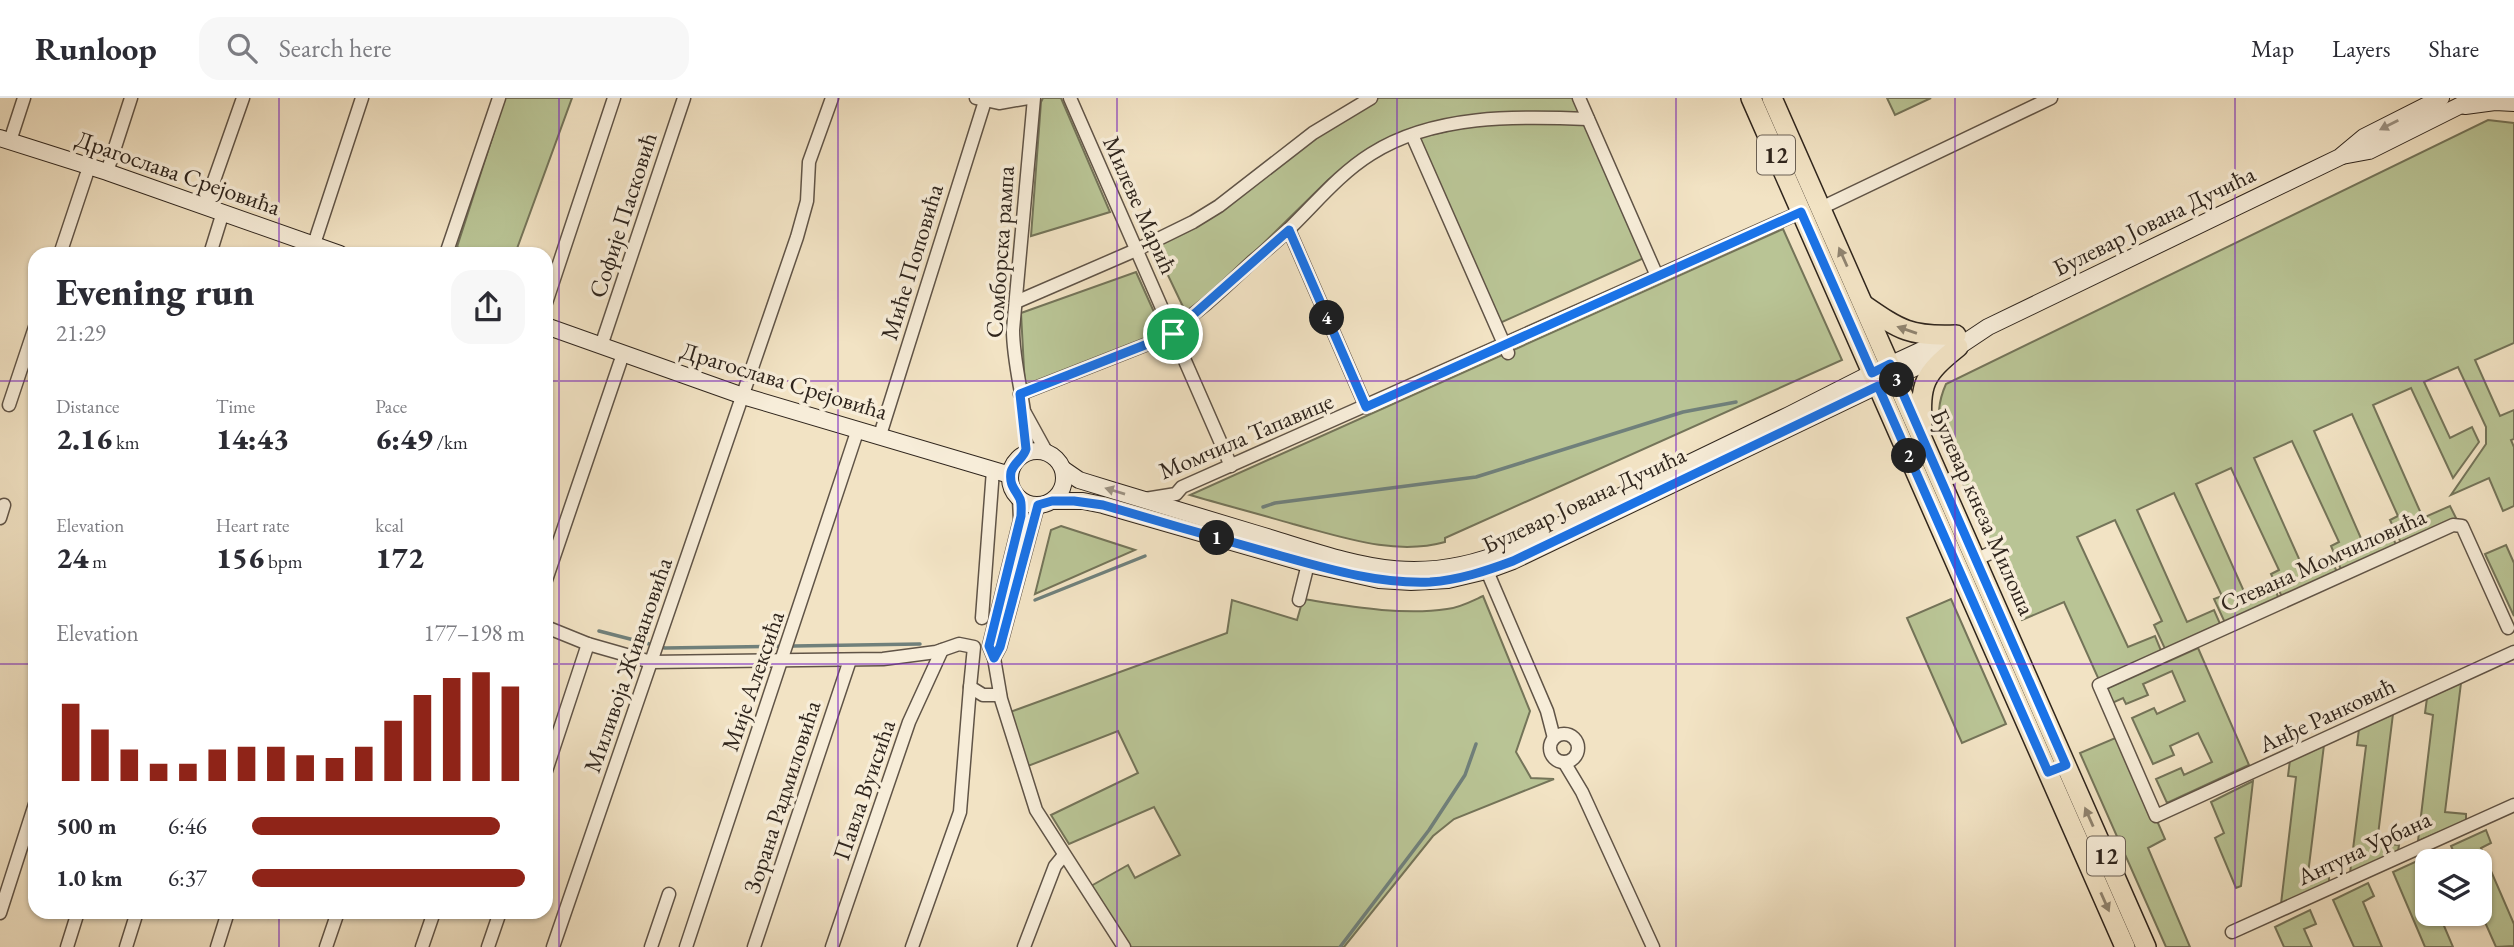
<!DOCTYPE html>
<meta charset="utf-8">
<style>
body{margin:0;font-family:"EB Garamond",serif;background:#f7f7f7;color:#2b2b33;height:100vh;display:flex;flex-direction:column;font-size:26px;white-space:nowrap}
*{box-sizing:border-box;margin:0}
p{font-size:23px;color:#7c7c81}
.icon{flex:none;width:38px;height:38px;fill:none;stroke:currentColor;stroke-width:2;stroke-linecap:round;stroke-linejoin:round}
.map{position:relative;flex:1;overflow:hidden}
.panel{position:absolute;left:28px;top:149px;width:525px;height:672px;display:flex;flex-direction:column;background:#fff;border-radius:21px;box-shadow:0 2px 5px #0004}
.panel>*{flex:none}
.buttons{position:absolute;left:2415px;top:751px;display:grid;gap:14px}
.buttons a{display:grid;place-items:center;width:77px;height:77px;border-radius:14px;background:#fff;box-shadow:0 2px 5px #0004;font-size:35px}
.pin{position:absolute;display:grid;place-items:center;width:60px;height:60px;color:#fff;margin:-30px;border:4px solid #fff;border-radius:50%;box-shadow:0 2px 7px #0007}
.km{position:absolute;width:35px;height:35px;margin:-18px;border-radius:50%;background:#222;color:#fff;font-size:19px;line-height:35px;text-align:center}
.round{display:grid;place-items:center;flex:none;width:74px;height:74px;border-radius:21px;background:#f7f7f7}
.head{display:flex;align-items:center;justify-content:space-between;height:119px;padding:0 28px}
h1{font-size:38px;font-weight:800;line-height:52px}
.metrics{display:grid;grid-template-columns:repeat(3,1fr);gap:10px;height:119px;padding:7px 28px}
.metrics div{display:grid;align-content:center}
.metrics b{font-size:30px;font-weight:800}
.metrics small{font-size:19px;font-weight:400}
.metrics p{font-size:19px}
.chart{height:196px;padding:14px 28px}
.chart p{display:flex;justify-content:space-between}
.chart svg{width:100%;height:126px;margin-top:7px;stroke:#8f2418;stroke-width:6}
ul{padding:0 28px;list-style:none;font-size:23px}
li{display:grid;grid-template-columns:112px 84px 1fr;align-items:center;height:52px}
li i{height:18px;border-radius:9px;background:#8f2418}
header{display:flex;align-items:center;gap:42px;box-sizing:border-box;height:98px;padding:0 35px;background:#fff;border-bottom:2px solid #e1e1e2}
header strong{font-size:33px}
nav{display:flex;gap:38px;margin-inline-start:auto;font-size:24px}
.search{width:490px;height:63px;background:#f7f7f7;display:flex;align-items:center;gap:18px;box-sizing:border-box;padding:0 24px;border-radius:21px;color:#7c7c81;font-size:26px}
.map>svg:first-child{display:block}
.green{fill:#b9c495;stroke:#747459;stroke-width:2}
.lines{fill:none;stroke-linecap:round;stroke-linejoin:round}
.stream{stroke:#70807b;stroke-width:3.5}
.street-casing{stroke:#605447;stroke-width:15}
.secondary-casing{stroke:#2f251d;stroke-width:18}
.primary-casing{stroke:#2f251d;stroke-width:22}
.street{stroke:#f7edd9;stroke-width:12}
.secondary{stroke:#f7edd9;stroke-width:16}
.primary{stroke:#f2e3c4;stroke-width:19}
.oneway{fill:#9d9384}
.oneway2{fill:#908470}
.route-casing{stroke:#fff;stroke-width:14}
.route{stroke:#1a73e8;stroke-width:9}
.grid{fill:none;stroke:#7b2cbf;stroke-width:2;stroke-opacity:0.55}
.labels{text-anchor:middle;stroke-width:7;stroke-linejoin:round;paint-order:stroke}
.shield{fill:#f7edd9;stroke:#6b6155;stroke-width:2}
.shield-label{font-size:23px;font-weight:bold;fill:#2f251d}
.street-label{font-size:24px;fill:#2f251d;stroke:#f7edd9}
</style>
<header>
<strong>Runloop</strong>
<div class="search"><svg class="icon" aria-label="search" viewBox="0 0 24 24"><circle cx="10" cy="10" r="6"/><path d="M15 15l6 6"/></svg>Search here</div>
<nav><a>Map</a><a>Layers</a><a>Share</a></nav>
</header>
<div class="map">
<svg width="2514" height="849" viewBox="0 0 2514 849">
<rect width="100%" height="100%" fill="#f2e3c4"/>
<filter id="stains"><feTurbulence type="fractalNoise" baseFrequency=".00286" numOctaves="4"/><feColorMatrix values="0 0 0 0 .2 0 0 0 0 .09 0 0 0 0 .02 0 0 0 .5 -.17"/></filter>
<radialGradient id="worn" r=".72"><stop offset=".6" stop-color="#630" stop-opacity="0"/><stop offset="1" stop-color="#630" stop-opacity=".3"/></radialGradient>
<g class="green">
<polygon points="505,0 572,0 515,156 475,156 457,149"/>
<polygon points="1043,0 1061,0 1110,114 1031,138 1041,4"/>
<polygon points="1377,0 1575,0 1582,17 1477,18 1367,52 1328,82 1233,175 1187,217 1154,148 1348,15"/>
<polygon points="1887,0 1931,0 1895,17"/>
<path d="M2488,22l26,3v220l-39,17 25,56 14,-6v29l-3,1 3,7v59l-11,5 -14,-33 -38,17 35,-51v-17l-28,-60 -34,15 26,56 22,-11 7,15 -26,36 -42,-90 -38,17 50,113 27,-12 7,14 -55,25 -12,-25 8,-4 -46,-102 -38,17 49,112 27,-12 7,16 -55,25 -11,-26 8,-4 -47,-101 -38,17 50,112 27,-11 7,15 -55,25 -12,-25 8,-4 -48,-102 -35,16 50,112 27,-11 7,16 -54,24 -12,-26 8,-3 -48,-103 -37,17 50,112 27,-12 7,16 -55,25 -12,-26 8,-4 -47,-101 -38,17 51,110 27,-11 7,17 -63,27 -35,-78 -42,18 -80,-185c-5,-18 -4,-33 4,-51z"/>
<polygon points="1530,23 1585,25 1644,160 1500,225 1417,40 1478,26"/>
<path d="M1783,131l59,131 -397,178v4c-50,14 -103,-5 -152,-18 -34,-10 -69,-19 -103,-29z"/>
<polygon points="1136,174 1163,234 1025,290 1021,215"/>
<polygon points="1061,428 1135,452 1035,496 1051,432"/>
<polygon points="2506,447 2514,465 2514,518 2485,456"/>
<path d="M1483,498l47,115 -14,41 15,26 23,1 -100,40 -21,17 -89,111h-213l-40,-61 37,-21 7,13 45,-23 -26,-48 -85,37 -18,-29 87,-42 -20,-42 -90,35 -18,-54 217,-79 5,-33 65,20 6,-21c45,7 99,17 144,10 12,-1 25,-8 36,-13z"/>
<polygon points="1951,501 2006,626 1962,645 1907,520"/>
<polygon points="2198,550 2249,667 2167,705 2156,681 2181,670 2184,677 2212,664 2198,635 2170,648 2174,657 2153,666 2132,620 2154,610 2157,616 2185,603 2172,573 2143,586 2148,597 2126,606 2123,600 2110,606 2104,592"/>
<polygon points="2461,585 2445,714 2466,716 2466,723 2418,743 2433,617 2425,615 2427,600"/>
<polygon points="2393,616 2377,745 2399,747 2398,754 2350,775 2366,648 2357,647 2359,631"/>
<polygon points="2120,638 2165,741 2148,750 2190,849 2166,849 2080,655"/>
<polygon points="2324,647 2308,776 2329,779 2329,786 2281,806 2296,679 2288,678 2290,662"/>
<polygon points="2253,683 2241,788 2236,790 2215,740 2224,735 2211,704"/>
<polygon points="2486,732 2491,745 2481,750 2514,826 2514,848 2496,849 2480,813 2480,763 2458,763 2451,748"/>
<polygon points="2428,758 2430,763 2427,763 2427,774 2422,776 2427,788 2427,816 2439,816 2453,849 2425,849 2393,774"/>
<polygon points="2368,785 2374,798 2363,804 2382,849 2354,849 2333,802"/>
<polygon points="2310,812 2316,826 2304,831 2312,849 2284,849 2275,829"/>
</g>
<g class="lines">
<g class="stream">
<polyline points="1263,409 1275,405 1476,379 1683,314 1736,304"/>
<polyline points="1035,502 1145,458"/>
<polyline points="599,533 665,550 920,546"/>
<polyline points="1340,849 1429,732 1465,677 1476,646"/>
</g>
<defs>
<g id="street">
<polyline points="976,0 999,5 1028,0"/>
<polyline points="1070,0 1231,368"/>
<polyline points="1579,0 1657,178"/>
<polyline points="1412,37 1508,255"/>
<polyline points="10,43 24,0"/>
<polyline points="107,74 131,0"/>
<polyline points="205,108 243,0"/>
<polyline points="1821,110 2051,0"/>
<polyline points="1289,132 1366,309"/>
<polyline points="314,146 362,0"/>
<polyline points="60,156 89,69"/>
<polyline points="210,156 223,114"/>
<polyline points="446,156 499,0"/>
<polyline points="1016,204 1136,152 1193,124 1219,108 1313,35 1371,0"/>
<polyline points="546,205 614,0"/>
<path d="M1171,231c31,-18 56,-44 82,-68 12,-10 25,-20 36,-32 26,-25 50,-55 82,-75 63,-40 146,-38 217,-35"/>
<polyline points="601,248 684,0"/>
<polyline points="1020,296 1173,236"/>
<polyline points="9,307 35,229"/>
<polyline points="1025,315 1047,355"/>
<polyline points="880,337 985,3"/>
<path d="M1026,356c4,-39 -13,-83 -13,-124l21,-232"/>
<polyline points="1019,401 1020,422 989,548 994,560 1001,601 1036,712 1124,849"/>
<polyline points="1145,401 1176,396 1182,389 1801,114"/>
<polyline points="0,420 4,407"/>
<polyline points="1977,461 1995,453"/>
<polyline points="1484,466 1547,613 1554,640"/>
<polyline points="546,482 623,256"/>
<polyline points="1299,502 1308,466"/>
<polyline points="982,520 993,372"/>
<polyline points="546,529 588,546 651,564 883,561 936,554 959,546 974,549 970,589 983,597 1000,597"/>
<polyline points="2508,530 2462,428 2453,427 2099,587 2156,718 2514,554"/>
<polyline points="994,560 1000,549 1038,407"/>
<circle cx="1564" cy="650" r="14"/>
<polyline points="1564,664 1582,694 1653,849"/>
<polyline points="546,673 588,546"/>
<polyline points="0,815 35,706"/>
<polyline points="2232,834 2514,707"/>
<polyline points="67,849 78,814"/>
<polyline points="126,849 137,814"/>
<polyline points="217,849 228,814"/>
<polyline points="326,849 338,814"/>
<polyline points="422,849 434,814"/>
<polyline points="488,849 500,814"/>
<polyline points="553,849 797,139 807,103 809,64 832,0"/>
<polyline points="651,849 669,796"/>
<polyline points="686,849 858,331"/>
<polyline points="754,849 850,562"/>
<polyline points="832,849 909,624 942,552"/>
<polyline points="912,849 960,714 970,589"/>
<polyline points="1024,849 1055,768 1064,757"/>
</g>
<g id="secondary">
<polyline points="2465,8 2495,4 2514,5"/>
<polyline points="0,40 107,74 340,156"/>
<polyline points="2342,58 2369,53 2475,0"/>
<polyline points="546,228 743,298 1010,377"/>
<circle cx="1037" cy="380" r="27"/>
<path d="M1063,371l16,11c58,18 116,35 175,53 95,28 156,58 255,17l280,-135 83,-42 80,-37"/>
<polyline points="1052,403 1083,403 1103,407 1308,466 1379,482 1411,484 1448,482 1486,473 1513,463 1958,249 1988,229 2340,59 2364,39 2441,0"/>
</g>
<g id="primary">
<polyline points="1751,0 2125,849"/>
<polyline points="1772,0 2146,849"/>
<path d="M1864,207c36,25 47,32 92,30"/>
<path d="M1922,329c-2,-44 1,-52 36,-80"/>
</g>
</defs>
<use href="#street" class="street-casing"/>
<use href="#secondary" class="secondary-casing"/>
<use href="#primary" class="primary-casing"/>
<use href="#street" class="street"/>
<use href="#secondary" class="secondary"/>
<use href="#primary" class="primary"/>
</g>
<defs><path id="oneway-solid" d="M-6-.8H1V-3.2L6.5 0L1 3.2V.8H-6Z" transform="scale(1.75)"/></defs>
<g class="oneway">
<use href="#oneway-solid" transform="translate(2389 27) rotate(153)"/>
<use href="#oneway-solid" transform="translate(1115 393) rotate(-163)"/>
</g>
<g class="oneway2">
<use href="#oneway-solid" transform="translate(1843 159) rotate(-114)"/>
<use href="#oneway-solid" transform="translate(1907 232) rotate(-161)"/>
<use href="#oneway-solid" transform="translate(2089 719) rotate(-114)"/>
<use href="#oneway-solid" transform="translate(2105 804) rotate(66)"/>
</g>
<g class="lines">
<defs>
<path id="route" d="M1801,114l71,161 18,-9 176,401 -18,7 -170,-386 -365,175c-27,10 -54,19 -83,21 -52,2 -102,-13 -152,-27 -58,-16 -117,-33 -175,-50l-29,-4h-22l-14,4 -38,142 -6,11 -5,-12 32,-130c0,-5 1,-12 -1,-17 -5,-10 -11,-14 -9,-27 3,-10 13,-14 15,-23l-6,-55 153,-60 -2,-5 22,-14 96,-85 77,177z"/>
</defs>
<use href="#route" class="route-casing"/>
<use href="#route" class="route"/>
</g>
<path class="grid" d="M279,0v156M559,0v849M838,0v849M1117,0v849M1397,0v849M1676,0v849M1955,0v849M2235,0v849M0,283h35M546,283h1968M0,566h35M546,566h1968M279,814v35"/>
<g class="labels">
<g class="shield">
<rect x="1757" y="37.5" width="38" height="39" rx="5"/>
<rect x="2087" y="738.5" width="38" height="39" rx="5"/>
</g>
<g class="shield-label">
<text x="1776" y="65">12</text>
<text x="2106" y="766">12</text>
</g>
<g class="street-label">
<text transform="translate(178 75) rotate(19)" y="8">Драгослава Срејовића</text>
<text transform="translate(1140 107) rotate(66)" y="8">Милеве Марић</text>
<text transform="translate(623 117) rotate(-72)" y="8">Софије Пасковић</text>
<text transform="translate(2154 123) rotate(-26)" y="8">Булевар Јована Дучића</text>
<text transform="translate(1000 154) rotate(-86)" y="8">Сомборска рампа</text>
<text transform="translate(912 164) rotate(-73)" y="8">Миће Поповића</text>
<text transform="translate(784 283) rotate(17)" y="8">Драгослава Срејовића</text>
<text transform="translate(1246 338) rotate(-23)" y="8">Момчила Тапавице</text>
<text transform="translate(1584 402) rotate(-25)" y="8">Булевар Јована Дучића</text>
<text transform="translate(1983 414) rotate(66)" y="8">Булевар кнеза Милоша</text>
<text transform="translate(2323 462) rotate(-24)" y="8">Стевана Момчиловића</text>
<text transform="translate(628 567) rotate(-71)" y="8">Миливоја Живановића</text>
<text transform="translate(753 583) rotate(-71)" y="8">Мије Алексића</text>
<text transform="translate(2327 617) rotate(-25)" y="8">Анђе Ранковић</text>
<text transform="translate(864 692) rotate(-71)" y="8">Павла Вуисића</text>
<text transform="translate(782 699) rotate(-72)" y="8">Зорана Радмиловића</text>
<text transform="translate(2364 750) rotate(-25)" y="8">Антуна Урбана</text>
</g>
</g>
<rect width="100%" height="100%" filter="url(#stains)"/>
<rect width="100%" height="100%" fill="url(#worn)"/>
</svg>
<div class="buttons">
<a><svg class="icon" aria-label="layers" viewBox="0 0 24 24"><path d="M12 4l9 5-9 5-9-5zM3 14l9 5 9-5"/></svg></a>
</div>
<div class="pin" style="left:1173px;top:236px;background:#1e9e55"><svg class="icon" aria-label="arrive" viewBox="0 0 24 24"><path d="M6 21V4h12l-3 4 3 4H6"/></svg></div>
<b class="km" style="left:1217px;top:440px">1</b>
<b class="km" style="left:1909px;top:358px">2</b>
<b class="km" style="left:1897px;top:282px">3</b>
<b class="km" style="left:1327px;top:220px">4</b>
<section class="panel">
<div class="head"><div><h1>Evening run</h1><p>21:29</p></div><a class="round"><svg class="icon" aria-label="share" viewBox="0 0 24 24"><path d="M12 15V3M7 8l5-5 5 5M5 13v7h14v-7"/></svg></a></div>
<div class="metrics">
<div><p>Distance</p><b>2.16<small> km</small></b></div>
<div><p>Time</p><b>14:43</b></div>
<div><p>Pace</p><b>6:49<small> /km</small></b></div>
</div>
<div class="metrics">
<div><p>Elevation</p><b>24<small> m</small></b></div>
<div><p>Heart rate</p><b>156<small> bpm</small></b></div>
<div><p>kcal</p><b>172</b></div>
</div>
<div class="chart"><p><span>Elevation</span>177–198 m</p>
<svg viewBox="0 0 160 44" preserveAspectRatio="none"><path d="M5 44V17M15 44V26M25 44V33M35 44V38M45 44V38M55 44V33M65 44V32M75 44V32M85 44V35M95 44V36M105 44V32M115 44V23M125 44V14M135 44V8M145 44V6M155 44V11"/></svg>
</div>
<ul>
<li><b>500 m</b>6:46<i style="width:91%"></i></li>
<li><b>1.0 km</b>6:37<i style="width:100%"></i></li>
</ul>
</section>
</div>
